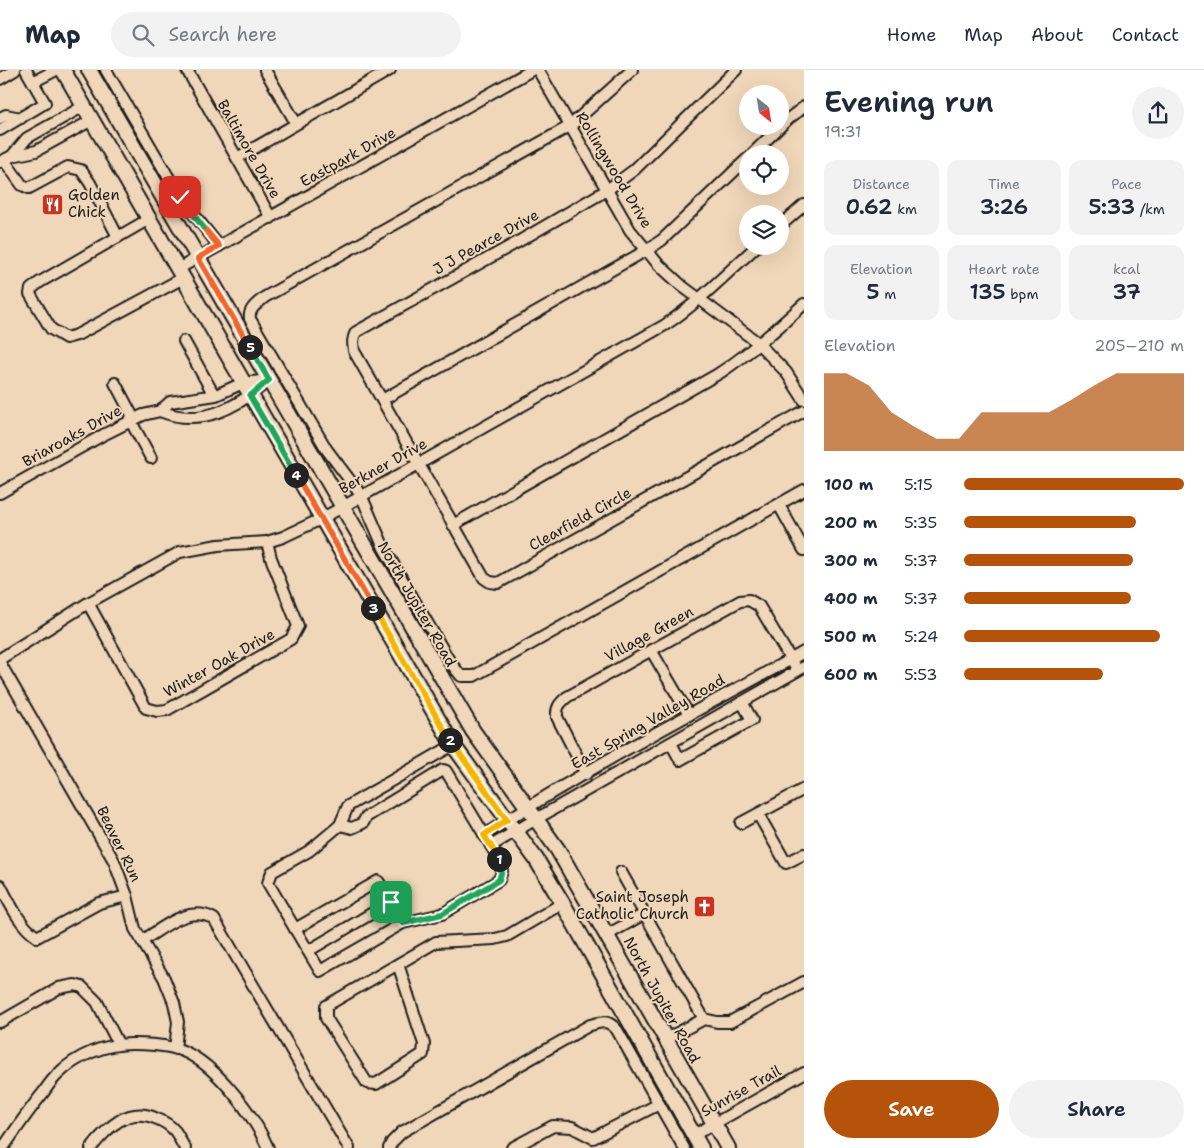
<!DOCTYPE html>
<meta charset="utf-8">
<style>
body{margin:0;font-family:"Shantell Sans",sans-serif;background:#f2f2f3;color:#1f2937;height:100vh;display:flex;flex-direction:column;font-size:19px;white-space:nowrap}
*{box-sizing:border-box;margin:0}
p{font-size:16px;color:#747a83}
.icon{flex:none;width:28px;height:28px;fill:none;stroke:currentColor;stroke-width:2;stroke-linecap:round;stroke-linejoin:round}
.map{position:relative;flex:1;overflow:hidden}
.drawer{display:flex;flex-direction:column;background:#fff;width:400px}
.drawer>*{flex:none}
.needle{width:32px;rotate:150deg}
.fabs{position:absolute;left:739px;top:15px;display:grid;gap:10px}
.fabs a{display:grid;place-items:center;width:50px;height:50px;border-radius:50%;background:#fff;box-shadow:0 5px 20px #0002;font-size:25px}
.pin{position:absolute;display:grid;place-items:center;width:42px;height:42px;color:#fff;margin:-21px;border-radius:10px;box-shadow:0 2px 8px #0006}
.km{position:absolute;width:25px;height:25px;margin:-12px;border-radius:50%;background:#222;color:#fff;font-size:14px;line-height:25px;text-align:center}
.round{display:grid;place-items:center;flex:none;width:52px;height:52px;border-radius:26px;background:#f2f2f3}
.overview{display:flex;align-items:center;justify-content:space-between;height:85px;padding:0 20px}
h1{font-size:28px;font-weight:600;line-height:38px}
.figures{display:grid;grid-template-columns:repeat(3,1fr);gap:8px;height:85px;padding:5px 20px}
.figures div{display:grid;align-content:center;border-radius:12px;background:#f2f2f3;text-align:center}
.figures b{font-size:21px;font-weight:600}
.figures small{font-size:14px;font-weight:400}
.figures p{font-size:14px}
.chart{height:140px;padding:10px 20px}
.chart p{display:flex;justify-content:space-between}
.chart svg{width:100%;height:90px;margin-top:5px;fill:#b45309;opacity:.7}
.button{display:flex;gap:10px;margin-top:auto;padding:10px 20px}
.button a{flex:1;height:58px;border-radius:30px;background:#b45309;color:#fff;font-size:20px;font-weight:600;line-height:58px;text-align:center}
.button a+a{background:#f2f2f3;color:#1f2937}
ul{padding:0 20px;list-style:none;font-size:16px}
li{display:grid;grid-template-columns:80px 60px 1fr;align-items:center;height:38px}
li i{height:12px;border-radius:6px;background:#b45309}
header{display:flex;align-items:center;gap:30px;box-sizing:border-box;height:70px;padding:0 25px;background:#fff;border-bottom:1px solid #e0e1e3}
header strong{font-size:24px}
nav{display:flex;gap:28px;margin-inline-start:auto;font-size:18px}
.search{width:350px;height:45px;background:#f2f2f3;display:flex;align-items:center;gap:12px;box-sizing:border-box;padding:0 18px;border-radius:28px;color:#747a83;font-size:19px}
main{display:flex;flex:1;min-height:0}
.map>svg:first-child{display:block}
.lines{fill:none;stroke-linecap:round;stroke-linejoin:round}
.minor-casing{stroke:#1c1c1c;stroke-width:14}
.major-casing{stroke:#1c1c1c;stroke-width:18}
.minor{stroke:#f1d7b9;stroke-width:10}
.major{stroke:#f1d7b9;stroke-width:14}
.split-1-casing{stroke:#fff;stroke-width:10}
.split-2-casing{stroke:#fff;stroke-width:10}
.split-3-casing{stroke:#fff;stroke-width:10}
.split-4-casing{stroke:#fff;stroke-width:10}
.split-5-casing{stroke:#fff;stroke-width:10}
.split-6-casing{stroke:#fff;stroke-width:10}
.split-7-casing{stroke:#fff;stroke-width:10}
.split-1{stroke:#22a559;stroke-width:6}
.split-2{stroke:#f5b400;stroke-width:6}
.split-3{stroke:#f5b400;stroke-width:6}
.split-4{stroke:#f0652b;stroke-width:6}
.split-5{stroke:#22a559;stroke-width:6}
.split-6{stroke:#f0652b;stroke-width:6}
.split-7{stroke:#22a559;stroke-width:6}
.labels{text-anchor:middle;stroke-width:4;stroke-linejoin:round;paint-order:stroke}
.street-label{font-size:15px;fill:#1c1c1c;stroke:#f1d7b9}
.poi-label{font-size:15px;fill:#1c1c1c;stroke:#f1d7b9;text-anchor:start}
</style>
<header>
<strong>Map</strong>
<div class="search"><svg class="icon" aria-label="search" viewBox="0 0 24 24"><circle cx="10" cy="10" r="6"/><path d="M15 15l6 6"/></svg>Search here</div>
<nav><a>Home</a><a>Map</a><a>About</a><a>Contact</a></nav>
</header>
<main>
<div class="map">
<svg width="804" height="1078" viewBox="0 0 804 1078">
<rect width="100%" height="100%" fill="#f1d7b9"/>
<filter id="ink" filterUnits="userSpaceOnUse"><feTurbulence type="fractalNoise" baseFrequency=".02" numOctaves="2"/><feDisplacementMap in="SourceGraphic" scale="10" xChannelSelector="R" yChannelSelector="G"/><feConvolveMatrix kernelMatrix="1 2 1 2 8 2 1 2 1" color-interpolation-filters="sRGB"/></filter>
<g filter="url(#ink)">
<g class="lines">
<defs>
<g id="minor">
<polyline points="106,0 180,127 219,176"/>
<polyline points="187,0 271,148"/>
<polyline points="265,0 296,53"/>
<polyline points="538,0 630,160 658,194 682,216 757,272 786,302 804,330"/>
<path d="M632,0l-62,56 -305,171c-7,6 -17,12 -15,22l77,131 34,45 23,53 66,114 11,14h13l330,-186"/>
<path d="M736,0l-102,100 -27,20 -91,53 -160,89c-4,7 -3,11 -2,19l130,227 6,4 8,1 306,-172"/>
<polyline points="0,9 15,0"/>
<polyline points="33,12 56,0"/>
<polyline points="0,48 6,45 21,48"/>
<polyline points="0,60 45,33 26,0"/>
<polyline points="752,84 788,49 804,37"/>
<polyline points="12,86 27,68 84,36"/>
<polyline points="237,88 390,0"/>
<polyline points="4,90 22,115 29,118 68,97 81,100 90,113 118,167"/>
<polyline points="0,92 12,86 36,81 92,50"/>
<polyline points="149,149 40,212 31,219 30,224 51,259 66,268 77,265 183,208"/>
<polyline points="780,156 804,135"/>
<polyline points="178,199 532,0"/>
<polyline points="184,271 214,325"/>
<polyline points="115,313 134,349"/>
<polyline points="382,330 647,180 662,170 748,88"/>
<path d="M160,341c42,17 78,-4 109,-31"/>
<polyline points="130,350 151,388"/>
<polyline points="0,423 103,365 143,345 160,341 170,332 216,325 243,313 269,310"/>
<polyline points="779,435 804,480"/>
<path d="M453,455l265,-151c31,-20 58,-44 86,-70"/>
<polyline points="88,533 146,638 157,641 167,640 291,569 298,556 271,488 267,472"/>
<polyline points="651,580 689,645"/>
<path d="M0,589l88,-56 92,-51 38,-7 49,-3 16,-5 38,-18 344,-194c32,-21 63,-53 92,-79"/>
<polyline points="0,593 114,791 127,826 135,859 164,908 174,933 178,952 175,979"/>
<polyline points="671,673 680,690 752,650 742,632"/>
<path d="M586,704l-29,-57c-1,-10 3,-14 10,-20l173,-96 9,-1 10,6 38,64"/>
<polyline points="758,744 786,793 804,784"/>
<polyline points="741,753 804,719"/>
<polyline points="340,755 348,736 453,675"/>
<path d="M484,765c103,-67 213,-124 320,-183"/>
<polyline points="491,776 536,749 804,597"/>
<polyline points="621,802 704,949 666,969"/>
<path d="M0,815c10,18 19,40 37,52l62,-34 28,-7"/>
<polyline points="295,859 378,811 391,832"/>
<polyline points="607,865 644,844"/>
<path d="M142,871c21,-13 47,-37 72,-22l135,229"/>
<polyline points="308,881 320,901 403,853 442,844 499,810 502,801 500,791 446,701 443,700 366,747 363,753 352,758 340,755 309,781 272,802 268,813 308,881 391,832 403,853"/>
<polyline points="398,894 424,974 423,984 376,1014 367,1013 326,948 326,936 436,872 495,869 507,866 563,833"/>
<polyline points="704,949 717,952 730,952 804,912"/>
<polyline points="0,952 59,918 75,915 82,917 97,932 119,975"/>
<polyline points="694,1065 804,1003"/>
<path d="M3,1078c13,-19 26,-38 40,-55 4,-6 9,-13 14,-18 20,-20 48,-31 75,-31 14,0 29,1 42,4 38,10 79,65 94,100"/>
<path d="M91,1078c16,-20 37,-42 64,-30 8,3 15,7 20,13 4,5 6,12 10,17"/>
<path d="M389,1078l3,-6 10,-10 188,-107c13,-3 17,-6 27,5l67,118"/>
<polyline points="512,1078 553,1056 572,1057 593,1068 659,1034"/>
</g>
<g id="major">
<polyline points="63,0 453,675 536,789 566,839 701,1078"/>
<polyline points="89,0 473,661 558,780 728,1078"/>
</g>
</defs>
<use href="#minor" class="minor-casing"/>
<use href="#major" class="major-casing"/>
<use href="#minor" class="minor"/>
<use href="#major" class="major"/>
</g>
</g>
<g class="lines" filter="url(#ink)">
<defs>
<polyline id="split-1" points="391,832 403,853 442,844 499,810 502,800 499,789"/>
<polyline id="split-2" points="450,670 507,750 484,765 499,789"/>
<polyline id="split-3" points="373,538 450,670"/>
<polyline id="split-4" points="296,405 373,538"/>
<polyline id="split-5" points="250,277 269,310 250,326 296,405"/>
<polyline id="split-6" points="203,157 219,176 198,188 250,277"/>
<polyline id="split-7" points="180,127 203,157"/>
</defs>
<use href="#split-1" class="split-1-casing"/>
<use href="#split-2" class="split-2-casing"/>
<use href="#split-3" class="split-3-casing"/>
<use href="#split-4" class="split-4-casing"/>
<use href="#split-5" class="split-5-casing"/>
<use href="#split-6" class="split-6-casing"/>
<use href="#split-7" class="split-7-casing"/>
<use href="#split-1" class="split-1"/>
<use href="#split-2" class="split-2"/>
<use href="#split-3" class="split-3"/>
<use href="#split-4" class="split-4"/>
<use href="#split-5" class="split-5"/>
<use href="#split-6" class="split-6"/>
<use href="#split-7" class="split-7"/>
</g>
<defs>
<symbol id="restaurant-square" viewBox="-11 -11 22 22"><rect x="-9" y="-9" width="18" height="18" rx="4" fill="#c8321e" stroke="#f1d7b9"/><path d="M-5-6h1v4h1v-4h1v4h1v-4h1v5L-1.5 .5V6h-2V.5L-5-1ZM5-6V6H3V1.5H1.5Q1.5-4 5-6Z" fill="#fff"/></symbol>
<symbol id="church-square" viewBox="-11 -11 22 22"><rect x="-9" y="-9" width="18" height="18" rx="4" fill="#c8321e" stroke="#f1d7b9"/><path d="M-1.2-6h2.4v3.5h3.3v2.4h-3.3V6h-2.4V-.1h-3.3v-2.4h3.3Z" fill="#fff"/></symbol>
</defs>
<g fill-rule="evenodd">
<use href="#restaurant-square" x="40" y="122" width="25" height="25"/>
<use href="#church-square" x="692" y="824" width="25" height="25"/>
</g>
<g class="labels">
<g class="street-label">
<text transform="translate(249 79) rotate(60)" y="5">Baltimore Drive</text>
<text transform="translate(348 87) rotate(-29)" y="5">Eastpark Drive</text>
<text transform="translate(614 100) rotate(59)" y="5">Rollingwood Drive</text>
<text transform="translate(486 172) rotate(-29)" y="5">J J Pearce Drive</text>
<text transform="translate(72 366) rotate(-29)" y="5">Briaroaks Drive</text>
<text transform="translate(383 396) rotate(-29)" y="5">Berkner Drive</text>
<text transform="translate(580 449) rotate(-29)" y="5">Clearfield Circle</text>
<text transform="translate(417 534) rotate(60)" y="5">North Jupiter Road</text>
<text transform="translate(649 564) rotate(-29)" y="5">Village Green</text>
<text transform="translate(219 593) rotate(-29)" y="5">Winter Oak Drive</text>
<text transform="translate(648 652) rotate(-30)" y="5">East Spring Valley Road</text>
<text transform="translate(119 774) rotate(64)" y="5">Beaver Run</text>
<text transform="translate(662 930) rotate(61)" y="5">North Jupiter Road</text>
<text transform="translate(741 1021) rotate(-29)" y="5">Sunrise Trail</text>
</g>
<g class="poi-label">
<text x="68" y="130">Golden<tspan x="68" dy="17">Chick</tspan></text>
<text x="689" y="832" text-anchor="end">Saint Joseph<tspan x="689" dy="17">Catholic Church</tspan></text>
</g>
</g>
</svg>
<div class="fabs">
<a><svg class="needle" viewBox="-14 -14 28 28"><path d="M0-13l5 13h-10z" fill="#e53935"/><path d="M0 13l5-13h-10z" fill="#747a83"/></svg></a>
<a><svg class="icon" aria-label="locate" viewBox="0 0 24 24"><circle cx="12" cy="12" r="6"/><path d="M12 2v4M12 18v4M2 12h4M18 12h4"/></svg></a>
<a><svg class="icon" aria-label="layers" viewBox="0 0 24 24"><path d="M12 4l9 5-9 5-9-5zM3 14l9 5 9-5"/></svg></a>
</div>
<div class="pin" style="left:391px;top:832px;background:#1e9e55"><svg class="icon" aria-label="arrive" viewBox="0 0 24 24"><path d="M6 21V4h12l-3 4 3 4H6"/></svg></div>
<div class="pin" style="left:180px;top:127px;background:#d93025"><svg class="icon" aria-label="check" viewBox="0 0 24 24"><path d="M5 12l5 5 9-10"/></svg></div>
<b class="km" style="left:499px;top:789px">1</b>
<b class="km" style="left:450px;top:670px">2</b>
<b class="km" style="left:373px;top:538px">3</b>
<b class="km" style="left:296px;top:405px">4</b>
<b class="km" style="left:250px;top:277px">5</b>
</div>
<section class="drawer">
<div class="overview"><div><h1>Evening run</h1><p>19:31</p></div><a class="round"><svg class="icon" aria-label="share" viewBox="0 0 24 24"><path d="M12 15V3M7 8l5-5 5 5M5 13v7h14v-7"/></svg></a></div>
<div class="figures">
<div><p>Distance</p><b>0.62<small> km</small></b></div>
<div><p>Time</p><b>3:26</b></div>
<div><p>Pace</p><b>5:33<small> /km</small></b></div>
</div>
<div class="figures">
<div><p>Elevation</p><b>5<small> m</small></b></div>
<div><p>Heart rate</p><b>135<small> bpm</small></b></div>
<div><p>kcal</p><b>37</b></div>
</div>
<div class="chart"><p><span>Elevation</span>205–210 m</p>
<svg viewBox="0 0 160 44" preserveAspectRatio="none"><path d="M0 44V6L10 6L20 12L30 25L40 32L50 38L60 38L70 25L80 25L90 25L100 25L110 19L120 12L130 6L140 6L150 6L160 6V44z"/></svg>
</div>
<ul>
<li><b>100 m</b>5:15<i style="width:100%"></i></li>
<li><b>200 m</b>5:35<i style="width:78%"></i></li>
<li><b>300 m</b>5:37<i style="width:77%"></i></li>
<li><b>400 m</b>5:37<i style="width:76%"></i></li>
<li><b>500 m</b>5:24<i style="width:89%"></i></li>
<li><b>600 m</b>5:53<i style="width:63%"></i></li>
</ul>
<div class="button"><a>Save</a><a>Share</a></div>
</section>
</main>
